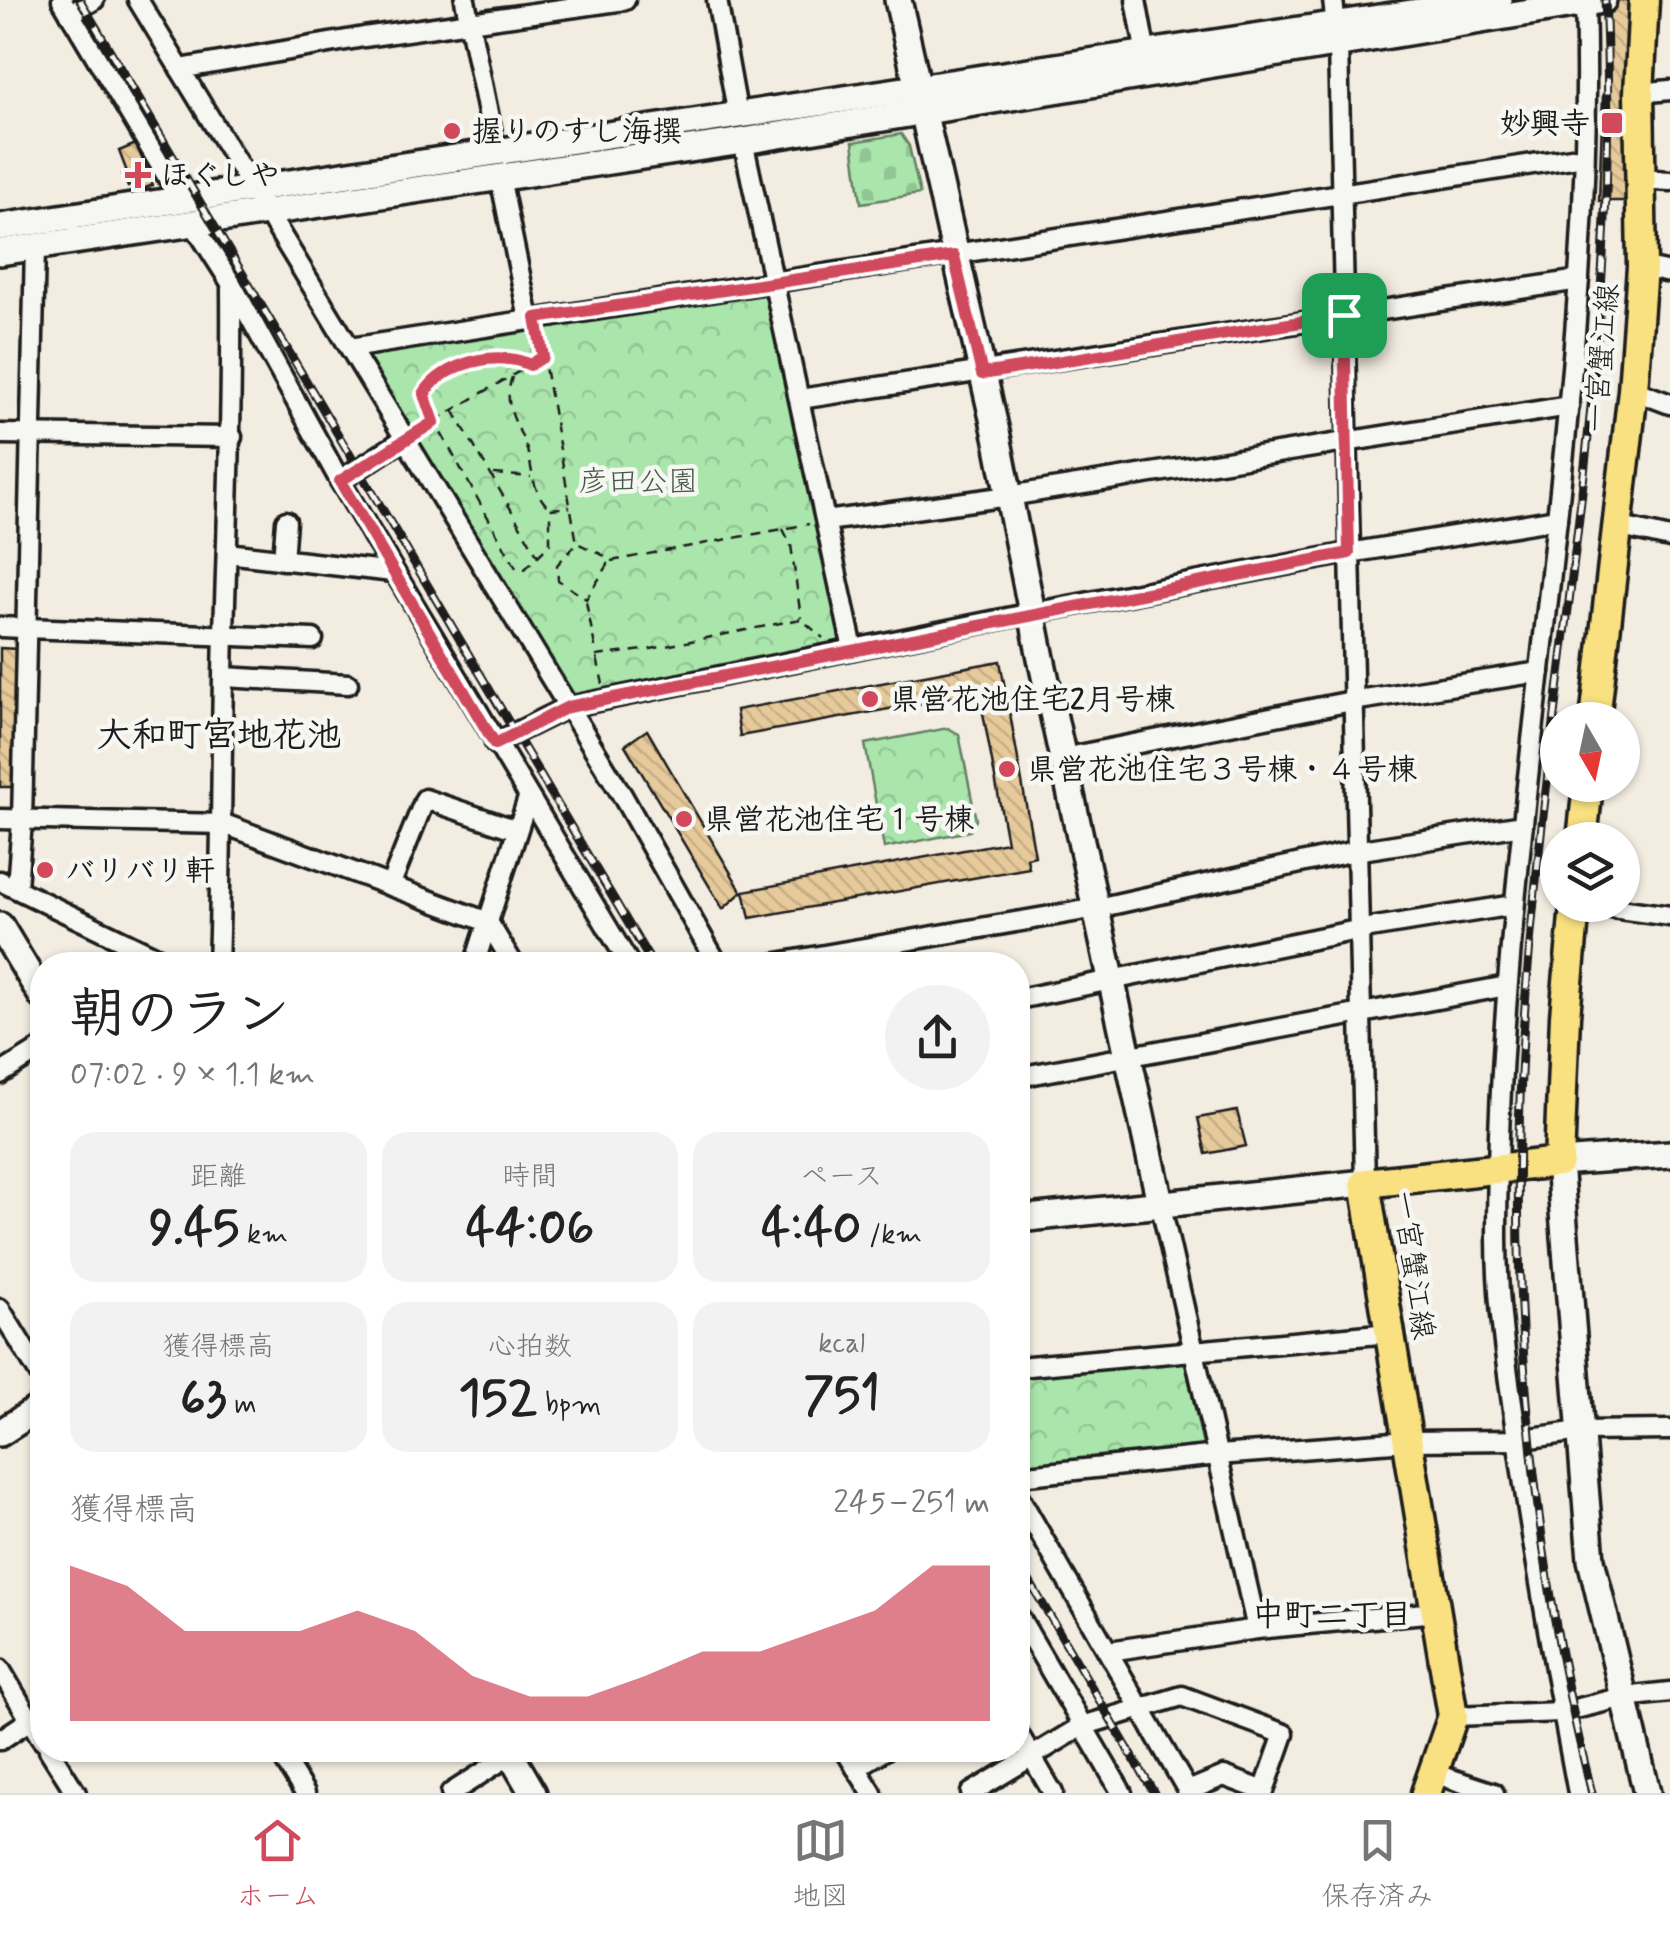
<!DOCTYPE html>
<html lang="ja">
<meta charset="utf-8">
<style>
body{margin:0;font-family:Mynerve,"Klee One",sans-serif;background:#f2f2f2;color:#222;height:100vh;display:flex;flex-direction:column;font-size:38px;white-space:nowrap}
*{box-sizing:border-box;margin:0}
p{font-size:32px;color:#767676}
.icon{flex:none;width:55px;height:55px;fill:none;stroke:currentColor;stroke-width:2;stroke-linecap:round;stroke-linejoin:round}
.map{position:relative;flex:1;overflow:hidden}
.side{position:absolute;left:30px;top:952px;width:1000px;height:810px;display:flex;flex-direction:column;background:#fff;border-radius:40px;box-shadow:0 2px 8px #0004}
.side>*{flex:none}
.needle{width:65px;rotate:171deg}
.controls{position:absolute;left:1540px;top:702px;display:grid;gap:20px}
.controls a{display:grid;place-items:center;width:100px;height:100px;border-radius:50%;background:#fff;box-shadow:0 2px 8px #0004;font-size:50px}
.pin{position:absolute;display:grid;place-items:center;width:85px;height:85px;color:#fff;margin:-42px;border-radius:20px;box-shadow:0 5px 15px #0006}
.round{display:grid;place-items:center;flex:none;width:105px;height:105px;border-radius:52px;background:#f2f2f2}
.overview{display:flex;align-items:center;justify-content:space-between;height:170px;padding:0 40px}
h1{font-size:55px;font-weight:800;line-height:75px}
.metrics{display:grid;grid-template-columns:repeat(3,1fr);gap:15px;height:170px;padding:10px 40px}
.metrics div{display:grid;align-content:center;border-radius:25px;background:#f2f2f2;text-align:center}
.metrics b{font-size:50px;font-weight:800}
.metrics small{font-size:28px;font-weight:400}
.metrics p{font-size:28px}
.chart{height:280px;padding:20px 40px}
.chart p{display:flex;justify-content:space-between}
.chart svg{width:100%;height:180px;margin-top:10px;fill:#d1495b;opacity:.7}
.tabs{display:flex;justify-content:space-around;align-items:center;height:140px;border-top:2px solid #e0e0e0;background:#fff;font-size:28px;color:#767676}
.tabs a{display:grid;justify-items:center;gap:5px}
.tabs .selected{color:#d1495b}
.map>svg:first-child{display:block}
.cemetery{fill:url(#cemetery-stones);stroke:#638164;stroke-width:2.5}
.park{fill:url(#park-crowns);stroke:#638164;stroke-width:2.5}
.building{fill:url(#building-back-hatch);stroke:#1c1c1c;stroke-width:2.5}
.lines{fill:none;stroke-linecap:round;stroke-linejoin:round}
.street-casing{stroke:#1c1c1c;stroke-width:25}
.secondary-casing{stroke:#1c1c1c;stroke-width:32}
.primary-casing{stroke:#1c1c1c;stroke-width:35}
.path{stroke:#1c1c1c;stroke-width:2.5;stroke-dasharray:10 8;stroke-linecap:butt}
.street{stroke:#f6f6f2;stroke-width:18}
.secondary{stroke:#f6f6f2;stroke-width:25}
.primary{stroke:#f9e181;stroke-width:28}
.rail-casing{stroke:#1c1c1c;stroke-width:9}
.rail{stroke:#f6f6f2;stroke-width:5;stroke-dasharray:15;stroke-linecap:butt}
.route-casing{stroke:#fff;stroke-width:20}
.route{stroke:#d1495b;stroke-width:12}
.poi-dot{fill:#d1495b;stroke:#f6f6f2;stroke-width:4}
.labels{text-anchor:middle;stroke-width:9;stroke-linejoin:round;paint-order:stroke}
.poi-label{font-size:30px;font-weight:bold;fill:#1c1c1c;stroke:#f6f6f2;text-anchor:start}
.street-label{font-size:30px;fill:#1c1c1c;stroke:#f6f6f2}
.park-label{font-size:30px;fill:#475947;stroke:#f6f6f2}
.neighbourhood-label{font-size:32px;font-weight:bold;fill:#1c1c1c;stroke:#f6f6f2}
.quarter-label{font-size:35px;font-weight:bold;fill:#1c1c1c;stroke:#f6f6f2}
</style>
<div class="map">
<svg width="1670" height="1793" viewBox="0 0 1670 1793">
<defs>
<pattern id="cemetery-stones" width="16" height="16" patternUnits="userSpaceOnUse" patternTransform="scale(2.5)"><rect width="16" height="16" fill="#aae6ab"/><path d="M2 7V4a2 2 0 0 1 4 0v3zM10 15v-3a2 2 0 0 1 4 0v3z" fill="#92c593"/></pattern>
<pattern id="park-crowns" width="20" height="18" patternUnits="userSpaceOnUse" patternTransform="scale(2.5)"><rect width="20" height="18" fill="#aae6ab"/><path d="M2 6a3 3 0 1 1 6 0M12 15a3 3 0 1 1 6 0" fill="none" stroke="#92c593"/></pattern>
<pattern id="building-back-hatch" width="6" height="6" patternUnits="userSpaceOnUse" patternTransform="scale(2.5)"><rect width="6" height="6" fill="#e7ca9b"/><path d="M-1 5l2 2M0 0l6 6M5-1l2 2" fill="none" stroke="#c6ad85"/></pattern>
</defs>
<rect width="100%" height="100%" fill="#f3ede1"/>
<filter id="ink" filterUnits="userSpaceOnUse"><feTurbulence type="fractalNoise" baseFrequency=".01" numOctaves="2"/><feDisplacementMap in="SourceGraphic" scale="20" xChannelSelector="R" yChannelSelector="G"/><feConvolveMatrix kernelMatrix="1 2 1 2 8 2 1 2 1" color-interpolation-filters="sRGB"/></filter>
<g filter="url(#ink)">
<polygon class="cemetery" points="901,134 909,146 920,194 861,203 853,142"/>
<g class="park">
<polygon points="771,287 850,647 568,698 357,351"/>
<polygon points="948,728 959,734 976,820 970,831 884,848 865,744"/>
<polygon points="1184,1356 1203,1446 1021,1470 1018,1463 1018,1367"/>
</g>
<g class="building">
<polygon points="1606,0 1635,0 1636,201 1599,201 1603,94 1606,94"/>
<polygon points="136,144 153,185 135,192 132,185 128,187 122,174 127,172 119,151"/>
<polygon points="0,648 18,649 12,787 0,787"/>
<polygon points="1000,661 1005,688 740,736 736,710"/>
<polygon points="1006,691 1035,856 1027,858 1029,868 750,918 744,891 1007,842 980,697"/>
<polygon points="647,730 742,892 723,909 625,745"/>
<polygon points="1237,1111 1246,1146 1206,1154 1198,1118"/>
</g>
<g class="lines">
<defs>
<g id="street">
<polyline points="62,0 171,183 176,200"/>
<polyline points="138,0 622,795 718,965"/>
<polyline points="465,0 496,152"/>
<polyline points="717,0 738,116"/>
<polyline points="1136,0 1146,55"/>
<polyline points="1333,0 1338,45 1365,1183"/>
<polyline points="70,14 94,0"/>
<polyline points="180,69 364,37 625,0"/>
<polyline points="1639,93 1670,90"/>
<polyline points="743,141 853,649"/>
<polyline points="500,177 529,319"/>
<polyline points="1639,179 1670,181"/>
<polyline points="194,225 231,283 340,481 630,965"/>
<polyline points="1642,267 1670,273"/>
<polyline points="350,348 1584,156"/>
<polyline points="1633,390 1670,404"/>
<polyline points="800,399 1579,280"/>
<polyline points="0,434 232,437"/>
<polyline points="340,481 403,440"/>
<polyline points="826,521 1009,496 1569,406"/>
<polyline points="1617,526 1670,538"/>
<polyline points="227,553 393,572"/>
<polyline points="283,560 286,521"/>
<polyline points="0,627 313,639"/>
<polyline points="224,677 348,684"/>
<polyline points="495,743 568,707 1032,613 1349,553 1557,519"/>
<polyline points="1063,758 1352,701 1540,672"/>
<polyline points="0,819 224,824 488,922 514,965"/>
<polyline points="0,881 173,965"/>
<polyline points="390,886 425,799 517,830"/>
<polyline points="17,887 22,821 35,247"/>
<polyline points="1590,905 1670,916"/>
<path d="M218,965c4,-112 3,-223 6,-334 4,-115 8,-228 7,-342"/>
<polyline points="474,965 528,798"/>
<polyline points="766,965 1097,908 1355,851 1523,825"/>
<polyline points="1018,999 1357,930 1514,905"/>
<polyline points="0,1074 42,1048"/>
<polyline points="1018,1077 1507,986"/>
<polyline points="1160,1202 1257,1629"/>
<polyline points="0,1309 42,1378"/>
<polyline points="1018,1367 1390,1333"/>
<polyline points="1018,1476 1218,1455 1407,1441 1517,1440 1580,1431 1670,1430"/>
<polyline points="1018,1495 1189,1793"/>
<polyline points="1018,1615 1122,1793"/>
<polyline points="1109,1651 1257,1629 1436,1612"/>
<polyline points="0,1669 42,1740"/>
<polyline points="1453,1716 1563,1712 1624,1697 1670,1692"/>
<polyline points="1018,1733 1053,1793"/>
<polyline points="0,1740 42,1712"/>
<polyline points="49,1750 76,1793"/>
<polyline points="278,1750 305,1793"/>
<polyline points="845,1750 872,1793"/>
<polyline points="856,1768 885,1750"/>
<polyline points="1433,1773 1494,1793"/>
<polyline points="451,1793 518,1750"/>
<polyline points="971,1793 1082,1726 1182,1696 1284,1734 1264,1791 1224,1776 1188,1791"/>
<path d="M1578,1793c-22,-116 -43,-231 -60,-348 -10,-69 -21,-138 -21,-207 0,-415 101,-823 88,-1238"/>
</g>
<g id="secondary">
<polyline points="898,0 997,436 1041,658 1160,1202"/>
<polyline points="0,227 1498,0"/>
<polyline points="0,252 743,141 1603,0"/>
<polyline points="0,926 42,996"/>
<polyline points="1018,1219 1365,1183"/>
<polyline points="0,1433 42,1406"/>
<polyline points="508,1750 533,1793"/>
<polyline points="1647,1793 1591,1560 1559,1162 1670,1154"/>
</g>
<g id="primary">
<polyline points="1595,720 1633,390 1642,267 1639,93 1644,0"/>
<polyline points="1582,840 1588,785"/>
<polyline points="1426,1793 1453,1716 1365,1183 1559,1162 1565,1016 1575,905"/>
</g>
</defs>
<use href="#street" class="street-casing"/>
<use href="#secondary" class="secondary-casing"/>
<use href="#primary" class="primary-casing"/>
<g class="path">
<polyline points="539,334 577,543 557,565 558,580 586,599 608,565 607,557 577,543"/>
<path d="M530,365c-1,-1 -13,-7 -15,-7 -25,-5 -96,13 -90,46l91,164 9,1 25,-25v-35l20,-2"/>
<path d="M512,377c-10,29 5,45 14,70 8,23 4,42 23,61"/>
<polyline points="453,410 538,556"/>
<polyline points="419,430 542,358"/>
<polyline points="494,474 531,477"/>
<polyline points="783,529 791,545 801,618"/>
<polyline points="611,561 809,524"/>
<polyline points="586,602 597,656 651,649 801,619 823,638"/>
<polyline points="597,658 603,684"/>
</g>
<use href="#street" class="street"/>
<use href="#secondary" class="secondary"/>
<use href="#primary" class="primary"/>
<defs>
<g id="rail">
<polyline points="80,0 653,965"/>
<polyline points="1018,1562 1154,1793"/>
<path d="M1592,1793c-64,-251 -85,-514 -68,-773 23,-339 99,-680 81,-1020"/>
</g>
</defs>
<use href="#rail" class="rail-casing"/>
<use href="#rail" class="rail"/>
</g>
</g>
<g class="lines" filter="url(#ink)">
<defs>
<path id="route" d="M954,256l28,118 362,-59 5,238 -781,154 -73,37 -155,-263 94,-59 -10,-28c18,-31 75,-45 106,-29l13,-8 -7,-39z"/>
</defs>
<use href="#route" class="route-casing"/>
<use href="#route" class="route"/>
</g>
<g class="poi-dot">
<rect x="1600" y="111" width="24" height="24" rx="5"/>
<circle cx="452" cy="131" r="10"/>
<path d="M133 160h10v10h10v10h-10v10h-10v-10h-10v-10h10z"/>
<circle cx="870" cy="699" r="10"/>
<circle cx="1007" cy="769" r="10"/>
<circle cx="684" cy="819" r="10"/>
<circle cx="45" cy="870" r="10"/>
</g>
<g class="labels">
<g class="poi-label">
<text x="1590" y="133" text-anchor="end">妙興寺</text>
<text x="472" y="141">握りのすし海撰</text>
<text x="160" y="185">ほぐしや</text>
<text x="890" y="709">県営花池住宅2月号棟</text>
<text x="1027" y="779">県営花池住宅３号棟・４号棟</text>
<text x="704" y="829">県営花池住宅１号棟</text>
<text x="65" y="880">バリバリ軒</text>
</g>
<g class="street-label">
<text transform="translate(1601 358) rotate(-85)" y="10">一宮蟹江線</text>
<text transform="translate(1414 1265) rotate(82)" y="10">一宮蟹江線</text>
</g>
<g class="park-label">
<text x="638" y="491">彦田公園</text>
</g>
<g class="neighbourhood-label">
<text x="1332" y="1625">中町二丁目</text>
</g>
<g class="quarter-label">
<text x="219" y="746">大和町宮地花池</text>
</g>
</g>
</svg>
<div class="controls">
<a><svg class="needle" viewBox="-14 -14 28 28"><path d="M0-13l5 13h-10z" fill="#e53935"/><path d="M0 13l5-13h-10z" fill="#767676"/></svg></a>
<a><svg class="icon" aria-label="layers" viewBox="0 0 24 24"><path d="M12 4l9 5-9 5-9-5zM3 14l9 5 9-5"/></svg></a>
</div>
<div class="pin" style="left:1344px;top:315px;background:#1e9e55"><svg class="icon" aria-label="arrive" viewBox="0 0 24 24"><path d="M6 21V4h12l-3 4 3 4H6"/></svg></div>
<section class="side">
<div class="overview"><div><h1>朝のラン</h1><p>07:02 · 9 × 1.1 km</p></div><a class="round"><svg class="icon" aria-label="share" viewBox="0 0 24 24"><path d="M12 15V3M7 8l5-5 5 5M5 13v7h14v-7"/></svg></a></div>
<div class="metrics">
<div><p>距離</p><b>9.45<small> km</small></b></div>
<div><p>時間</p><b>44:06</b></div>
<div><p>ペース</p><b>4:40<small> /km</small></b></div>
</div>
<div class="metrics">
<div><p>獲得標高</p><b>63<small> m</small></b></div>
<div><p>心拍数</p><b>152<small> bpm</small></b></div>
<div><p>kcal</p><b>751</b></div>
</div>
<div class="chart"><p><span>獲得標高</span>245–251 m</p>
<svg viewBox="0 0 160 44" preserveAspectRatio="none"><path d="M0 44V6L10 11L20 22L30 22L40 22L50 17L60 22L70 33L80 38L90 38L100 33L110 27L120 27L130 22L140 17L150 6L160 6V44z"/></svg>
</div>
</section>
</div>
<nav class="tabs">
<a class="selected"><svg class="icon" aria-label="home" viewBox="0 0 24 24"><path d="M3 11l9-7 9 7M6 9v11h12V9"/></svg>ホーム</a>
<a><svg class="icon" aria-label="map" viewBox="0 0 24 24"><path d="M3 6l6-2 6 2 6-2v14l-6 2-6-2-6 2zM9 4v14M15 6v14"/></svg>地図</a>
<a><svg class="icon" aria-label="saved" viewBox="0 0 24 24"><path d="M7 4h10v16l-5-4-5 4z"/></svg>保存済み</a>
</nav>
